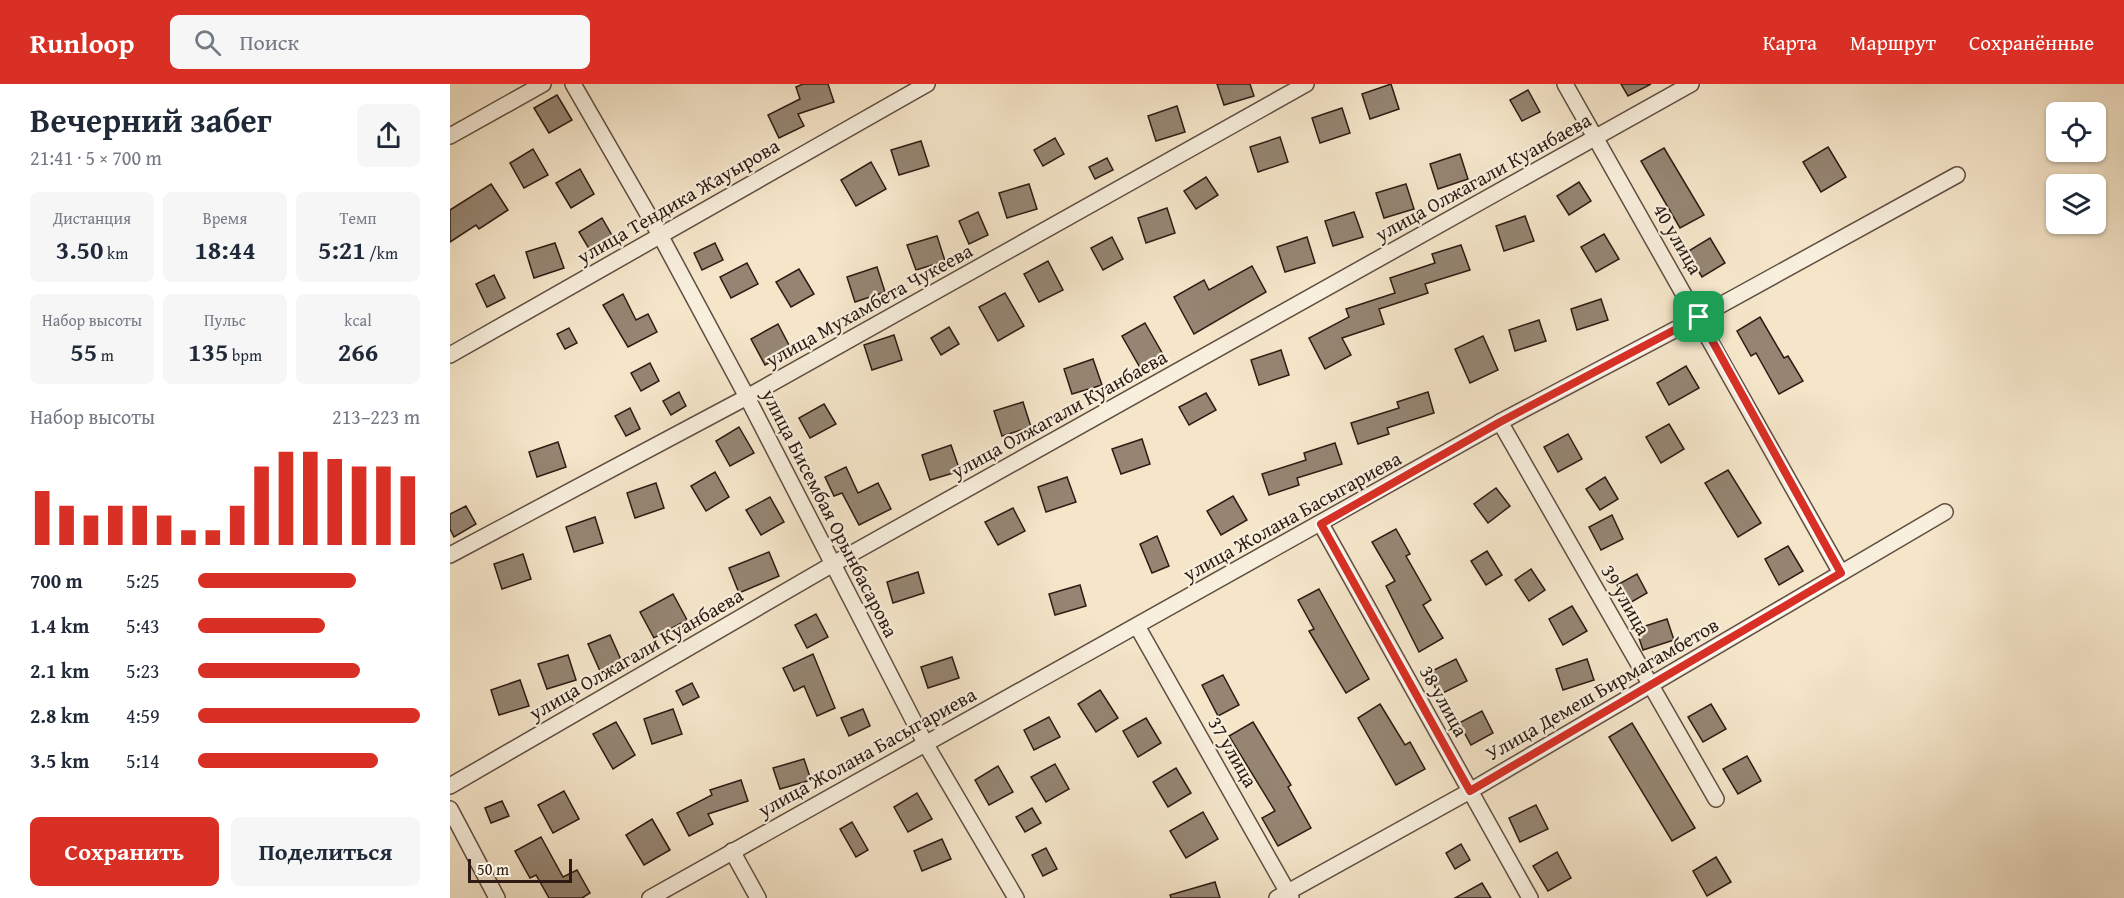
<!DOCTYPE html>
<html lang="ru">
<meta charset="utf-8">
<style>
body{margin:0;font-family:"Gentium Book Plus",serif;background:#f6f6f7;color:#1f2937;height:100vh;display:flex;flex-direction:column;font-size:22px;white-space:nowrap}
*{box-sizing:border-box;margin:0}
p{font-size:20px;color:#747a83}
.icon{flex:none;width:33px;height:33px;fill:none;stroke:currentColor;stroke-width:2;stroke-linecap:round;stroke-linejoin:round}
.map{position:relative;flex:1;overflow:hidden}
.details{display:flex;flex-direction:column;background:#fff;width:450px}
.details>*{flex:none}
.buttons{position:absolute;left:1596px;top:18px;display:grid;gap:12px}
.buttons a{display:grid;place-items:center;width:60px;height:60px;border-radius:9px;background:#fff;box-shadow:0 2px 4px #0004;font-size:30px}
.scale{position:absolute;left:18px;bottom:15px;width:104px;box-sizing:border-box;padding-left:6px;border:3px solid #2e1b13;border-top:0;font-size:16px;line-height:21px;white-space:nowrap;color:#2e1b13;-webkit-text-stroke:4px #f8efdd;paint-order:stroke}
.pin{position:absolute;display:grid;place-items:center;width:51px;height:51px;color:#fff;margin:-26px;border-radius:12px;box-shadow:0 3px 9px #0006}
.round{display:grid;place-items:center;flex:none;width:63px;height:63px;border-radius:9px;background:#f6f6f7}
.head{display:flex;align-items:center;justify-content:space-between;height:102px;padding:0 30px}
h1{font-size:33px;font-weight:800;line-height:45px}
.figures{display:grid;grid-template-columns:repeat(3,1fr);gap:9px;height:102px;padding:6px 30px}
.figures div{display:grid;align-content:center;border-radius:9px;background:#f6f6f7;text-align:center}
.figures b{font-size:26px;font-weight:800}
.figures small{font-size:16px;font-weight:400}
.figures p{font-size:16px}
.chart{height:168px;padding:12px 30px}
.chart p{display:flex;justify-content:space-between}
.chart svg{width:100%;height:108px;margin-top:6px;stroke:#d93025;stroke-width:6}
.primary-button{display:flex;gap:12px;margin-top:auto;padding:12px 30px}
.primary-button a{flex:1;height:69px;border-radius:9px;background:#d93025;color:#fff;font-size:24px;font-weight:800;line-height:69px;text-align:center}
.primary-button a+a{background:#f6f6f7;color:#1f2937}
ul{padding:0 30px;list-style:none;font-size:20px}
li{display:grid;grid-template-columns:96px 72px 1fr;align-items:center;height:45px}
li i{height:15px;border-radius:8px;background:#d93025}
header{display:flex;align-items:center;gap:36px;box-sizing:border-box;height:84px;padding:0 30px;background:#d93025;color:#fff}
header strong{font-size:28px}
nav{display:flex;gap:33px;margin-inline-start:auto;font-size:21px}
.search{width:420px;height:54px;background:#f6f6f7;display:flex;align-items:center;gap:15px;box-sizing:border-box;padding:0 21px;border-radius:9px;color:#747a83;font-size:22px}
main{display:flex;flex:1;min-height:0}
.map>svg:first-child{display:block}
.building{fill:#958572;stroke:#2e1b13;stroke-width:1.5}
.lines{fill:none;stroke-linecap:round;stroke-linejoin:round}
.street-casing{stroke:#604e41;stroke-width:18}
.street{stroke:#f8efdd;stroke-width:15}
.route-casing{stroke:#fff;stroke-width:12}
.route{stroke:#d93025;stroke-width:8}
.labels{text-anchor:middle;stroke-width:4.5;stroke-linejoin:round;paint-order:stroke}
.street-label{font-size:20px;fill:#2e1b13;stroke:#f8efdd}
</style>
<header>
<strong>Runloop</strong>
<div class="search"><svg class="icon" aria-label="search" viewBox="0 0 24 24"><circle cx="10" cy="10" r="6"/><path d="M15 15l6 6"/></svg>Поиск</div>
<nav><a>Карта</a><a>Маршрут</a><a>Сохранённые</a></nav>
</header>
<main>
<section class="details">
<div class="head"><div><h1>Вечерний забег</h1><p>21:41 · 5 × 700 m</p></div><a class="round"><svg class="icon" aria-label="share" viewBox="0 0 24 24"><path d="M12 15V3M7 8l5-5 5 5M5 13v7h14v-7"/></svg></a></div>
<div class="figures">
<div><p>Дистанция</p><b>3.50<small> km</small></b></div>
<div><p>Время</p><b>18:44</b></div>
<div><p>Темп</p><b>5:21<small> /km</small></b></div>
</div>
<div class="figures">
<div><p>Набор высоты</p><b>55<small> m</small></b></div>
<div><p>Пульс</p><b>135<small> bpm</small></b></div>
<div><p>kcal</p><b>266</b></div>
</div>
<div class="chart"><p><span>Набор высоты</span>213–223 m</p>
<svg viewBox="0 0 160 44" preserveAspectRatio="none"><path d="M5 44V22M15 44V28M25 44V32M35 44V28M45 44V28M55 44V32M65 44V38M75 44V38M85 44V28M95 44V12M105 44V6M115 44V6M125 44V9M135 44V12M145 44V12M155 44V16"/></svg>
</div>
<ul>
<li><b>700 m</b>5:25<i style="width:71%"></i></li>
<li><b>1.4 km</b>5:43<i style="width:57%"></i></li>
<li><b>2.1 km</b>5:23<i style="width:73%"></i></li>
<li><b>2.8 km</b>4:59<i style="width:100%"></i></li>
<li><b>3.5 km</b>5:14<i style="width:81%"></i></li>
</ul>
<div class="primary-button"><a>Сохранить</a><a>Поделиться</a></div>
</section>
<div class="map">
<svg width="1674" height="814" viewBox="0 0 1674 814">
<rect width="100%" height="100%" fill="#f5e6ca"/>
<filter id="stains"><feTurbulence type="fractalNoise" baseFrequency=".00333" numOctaves="4"/><feColorMatrix values="0 0 0 0 .2 0 0 0 0 .09 0 0 0 0 .02 0 0 0 .5 -.17"/></filter>
<radialGradient id="worn" r=".72"><stop offset=".6" stop-color="#630" stop-opacity="0"/><stop offset="1" stop-color="#630" stop-opacity=".3"/></radialGradient>
<g class="building">
<polygon points="353,0 378,0 384,18 348,30 354,42 329,54 318,31 350,15 346,3"/>
<polygon points="767,0 800,0 804,12 774,21"/>
<polygon points="941,0 949,25 920,35 912,10"/>
<polygon points="1171,0 1201,0 1178,12"/>
<polygon points="1078,6 1090,28 1072,37 1060,16"/>
<polygon points="107,11 122,36 99,49 84,24"/>
<polygon points="727,22 735,48 706,57 698,32"/>
<polygon points="892,24 900,49 870,59 862,34"/>
<polygon points="830,53 838,78 808,88 800,63"/>
<polygon points="605,54 614,70 593,82 584,66"/>
<polygon points="471,57 479,82 449,91 441,66"/>
<polygon points="1378,63 1396,93 1371,108 1353,78"/>
<polygon points="1214,64 1254,131 1230,144 1191,77"/>
<polygon points="83,65 98,91 74,104 60,79"/>
<polygon points="1010,70 1018,95 988,105 980,80"/>
<polygon points="657,74 663,86 645,95 639,83"/>
<polygon points="421,78 436,105 406,122 391,96"/>
<polygon points="130,85 144,110 121,124 106,99"/>
<polygon points="756,93 768,111 746,125 734,107"/>
<polygon points="1129,98 1141,117 1119,131 1107,112"/>
<polygon points="41,100 58,126 29,145 26,141 0,158 0,126"/>
<polygon points="579,100 587,125 557,134 549,109"/>
<polygon points="956,100 964,125 934,134 926,109"/>
<polygon points="717,124 725,149 696,159 688,134"/>
<polygon points="528,128 538,151 519,160 509,137"/>
<polygon points="904,128 913,153 883,162 875,137"/>
<polygon points="1075,132 1084,157 1054,167 1046,142"/>
<polygon points="152,134 167,160 144,173 129,148"/>
<polygon points="1154,150 1169,175 1146,188 1131,163"/>
<polygon points="487,152 495,177 466,186 457,161"/>
<polygon points="662,153 673,175 653,186 641,164"/>
<polygon points="857,153 865,179 835,188 827,163"/>
<polygon points="1260,154 1275,179 1252,193 1237,168"/>
<polygon points="105,159 114,184 84,194 76,168"/>
<polygon points="265,159 273,176 252,186 244,169"/>
<polygon points="1011,161 1020,186 975,200 978,209 929,225 934,240 892,254 901,271 875,285 859,254 899,233 896,225 945,209 940,194 985,179 982,170"/>
<polygon points="598,177 613,206 589,218 574,190"/>
<polygon points="297,179 308,200 281,214 270,193"/>
<polygon points="802,182 816,208 744,250 724,213 754,196 759,206"/>
<polygon points="427,183 435,208 405,218 397,193"/>
<polygon points="349,185 364,210 341,223 326,198"/>
<polygon points="44,191 55,214 37,223 26,200"/>
<polygon points="555,209 574,242 548,257 529,223"/>
<polygon points="173,210 186,236 198,230 207,248 178,263 153,221"/>
<polygon points="1151,215 1158,236 1127,246 1121,225"/>
<polygon points="1310,233 1334,274 1338,272 1353,297 1329,310 1306,269 1301,272 1287,247"/>
<polygon points="1089,236 1096,257 1065,267 1059,246"/>
<polygon points="695,239 715,274 692,287 672,252"/>
<polygon points="328,240 342,267 315,281 301,255"/>
<polygon points="499,243 509,260 491,271 481,254"/>
<polygon points="119,244 127,259 115,265 107,250"/>
<polygon points="444,251 452,276 422,286 414,261"/>
<polygon points="1033,252 1048,286 1020,299 1005,265"/>
<polygon points="831,266 839,291 809,301 801,276"/>
<polygon points="643,275 652,301 622,310 614,285"/>
<polygon points="200,279 209,297 191,307 181,289"/>
<polygon points="1236,282 1249,304 1219,321 1207,299"/>
<polygon points="229,308 236,322 221,331 213,317"/>
<polygon points="978,308 984,329 937,344 939,350 908,360 901,339 949,324 947,318"/>
<polygon points="756,309 766,326 739,341 729,323"/>
<polygon points="573,318 581,343 552,352 544,327"/>
<polygon points="374,320 386,340 360,354 349,334"/>
<polygon points="180,324 190,345 176,352 165,332"/>
<polygon points="1219,340 1234,365 1211,379 1196,353"/>
<polygon points="289,343 304,369 280,382 266,357"/>
<polygon points="1118,350 1132,375 1108,388 1094,363"/>
<polygon points="692,355 700,380 671,390 662,365"/>
<polygon points="108,358 116,383 87,393 79,368"/>
<polygon points="885,359 892,380 847,394 849,401 819,411 812,390 856,376 854,369"/>
<polygon points="501,361 510,387 480,396 472,371"/>
<polygon points="396,383 408,409 428,399 441,425 409,441 392,409 384,412 375,393"/>
<polygon points="1278,386 1311,439 1288,453 1255,399"/>
<polygon points="265,388 279,413 256,427 241,402"/>
<polygon points="617,393 626,418 596,428 588,403"/>
<polygon points="1155,393 1168,415 1150,426 1136,405"/>
<polygon points="206,399 214,424 185,434 177,409"/>
<polygon points="1046,404 1060,422 1038,439 1024,420"/>
<polygon points="783,412 797,436 771,451 757,427"/>
<polygon points="320,413 334,438 311,451 296,426"/>
<polygon points="16,422 26,440 4,453 0,445 0,430"/>
<polygon points="563,424 575,447 548,461 535,438"/>
<polygon points="1162,431 1173,455 1151,466 1139,443"/>
<polygon points="145,433 153,459 124,468 116,443"/>
<polygon points="946,445 960,470 956,472 981,516 973,521 993,554 969,568 936,502 945,497 922,458"/>
<polygon points="707,452 719,482 702,489 690,460"/>
<polygon points="1338,462 1353,487 1329,501 1315,475"/>
<polygon points="1037,467 1052,491 1036,501 1021,477"/>
<polygon points="319,468 329,492 289,509 279,484"/>
<polygon points="73,470 81,495 52,505 44,480"/>
<polygon points="1081,485 1095,506 1079,517 1065,496"/>
<polygon points="468,488 474,509 443,519 437,498"/>
<polygon points="1187,490 1197,509 1178,520 1167,501"/>
<polygon points="630,501 636,522 605,531 599,510"/>
<polygon points="869,505 919,595 896,609 859,547 864,545 848,516"/>
<polygon points="223,510 237,536 204,554 190,528"/>
<polygon points="1122,522 1137,547 1113,561 1099,535"/>
<polygon points="366,530 378,553 357,564 345,541"/>
<polygon points="1217,535 1224,556 1193,566 1186,545"/>
<polygon points="160,551 172,578 150,587 138,560"/>
<polygon points="363,570 385,624 367,632 354,602 344,607 333,584"/>
<polygon points="118,571 126,596 97,605 88,580"/>
<polygon points="502,573 509,594 478,604 471,583"/>
<polygon points="1006,575 1017,597 989,611 978,589"/>
<polygon points="1137,575 1144,596 1113,606 1106,585"/>
<polygon points="773,591 789,621 768,632 752,601"/>
<polygon points="70,596 79,622 49,631 41,606"/>
<polygon points="242,599 249,613 233,621 226,607"/>
<polygon points="650,606 668,634 646,648 628,620"/>
<polygon points="930,620 955,661 960,658 975,685 946,701 908,634"/>
<polygon points="1261,620 1276,645 1253,658 1238,633"/>
<polygon points="223,625 232,650 202,660 194,635"/>
<polygon points="413,625 420,642 399,652 391,634"/>
<polygon points="1032,627 1043,649 1021,661 1009,639"/>
<polygon points="599,633 610,653 584,666 574,646"/>
<polygon points="696,634 711,659 688,673 673,647"/>
<polygon points="166,638 185,671 163,685 143,650"/>
<polygon points="803,638 841,701 838,703 861,744 828,762 812,734 825,727 779,652"/>
<polygon points="1182,639 1245,744 1222,757 1159,653"/>
<polygon points="1297,672 1311,697 1288,710 1273,685"/>
<polygon points="354,675 361,696 330,705 323,684"/>
<polygon points="605,680 619,705 596,718 581,693"/>
<polygon points="548,682 563,708 539,721 525,696"/>
<polygon points="726,684 741,709 718,723 703,698"/>
<polygon points="291,696 298,717 258,730 263,740 239,752 227,729 262,711 260,706"/>
<polygon points="114,707 129,735 103,749 88,721"/>
<polygon points="467,709 482,735 458,748 444,723"/>
<polygon points="52,717 59,732 41,739 35,724"/>
<polygon points="1086,721 1098,745 1070,758 1059,734"/>
<polygon points="582,724 591,739 575,748 566,733"/>
<polygon points="753,728 768,755 736,774 720,747"/>
<polygon points="202,735 220,766 194,781 176,751"/>
<polygon points="402,738 418,766 406,773 390,745"/>
<polygon points="91,753 113,793 127,786 140,809 132,814 99,814 86,791 80,794 65,767"/>
<polygon points="492,755 501,775 472,787 464,767"/>
<polygon points="1011,760 1020,776 1005,785 996,769"/>
<polygon points="596,764 607,785 593,792 582,771"/>
<polygon points="1107,768 1121,794 1098,807 1083,782"/>
<polygon points="1266,773 1281,798 1257,812 1243,787"/>
<polygon points="765,798 770,814 721,814 720,811"/>
<polygon points="1032,799 1041,814 1005,814"/>
</g>
<g class="lines">
<defs>
<g id="street">
<polyline points="123,0 210,151 297,313 475,659 566,814"/>
<polyline points="1115,0 1391,489"/>
<polyline points="0,52 93,0"/>
<polyline points="0,271 477,0"/>
<polyline points="1050,338 1266,715"/>
<polyline points="871,440 1080,814"/>
<polyline points="0,471 297,313 856,0"/>
<polyline points="687,542 841,814"/>
<polyline points="0,702 383,480 1241,0"/>
<polyline points="0,725 47,814"/>
<polyline points="282,767 308,814"/>
<polyline points="200,814 1050,338 1249,233 1507,91"/>
<polyline points="827,814 1020,707 1495,428"/>
</g>
</defs>
<use href="#street" class="street-casing"/>
<use href="#street" class="street"/>
</g>
<g class="lines">
<defs>
<polygon id="route" points="1249,233 1391,489 1020,707 871,440 1050,338"/>
</defs>
<use href="#route" class="route-casing"/>
<use href="#route" class="route"/>
</g>
<g class="labels">
<g class="street-label">
<text transform="translate(1033 93) rotate(-29)" y="7">улица Олжагали Куанбаева</text>
<text transform="translate(228 117) rotate(-30)" y="7">улица Тендика Жауырова</text>
<text transform="translate(1228 155) rotate(60)" y="7">40 улица</text>
<text transform="translate(419 221) rotate(-29)" y="7">улица Мухамбета Чукеева</text>
<text transform="translate(609 330) rotate(-29)" y="7">улица Олжагали Куанбаева</text>
<text transform="translate(380 429) rotate(63)" y="7">улица Бисембая Орынбасарова</text>
<text transform="translate(842 432) rotate(-29)" y="7">улица Жолана Басыгариева</text>
<text transform="translate(1176 516) rotate(60)" y="7">39 улица</text>
<text transform="translate(186 570) rotate(-30)" y="7">улица Олжагали Куанбаева</text>
<text transform="translate(1152 605) rotate(-30)" y="7">Улица Демеш Бирмагамбетов</text>
<text transform="translate(994 617) rotate(61)" y="7">38 улица</text>
<text transform="translate(417 668) rotate(-29)" y="7">улица Жолана Басыгариева</text>
<text transform="translate(783 668) rotate(60)" y="7">37 улица</text>
</g>
</g>
<rect width="100%" height="100%" filter="url(#stains)"/>
<rect width="100%" height="100%" fill="url(#worn)"/>
</svg>
<div class="buttons">
<a><svg class="icon" aria-label="locate" viewBox="0 0 24 24"><circle cx="12" cy="12" r="6"/><path d="M12 2v4M12 18v4M2 12h4M18 12h4"/></svg></a>
<a><svg class="icon" aria-label="layers" viewBox="0 0 24 24"><path d="M12 4l9 5-9 5-9-5zM3 14l9 5 9-5"/></svg></a>
</div>
<div class="scale">50 m</div>
<div class="pin" style="left:1249px;top:233px;background:#1e9e55"><svg class="icon" aria-label="arrive" viewBox="0 0 24 24"><path d="M6 21V4h12l-3 4 3 4H6"/></svg></div>
</div>
</main>
